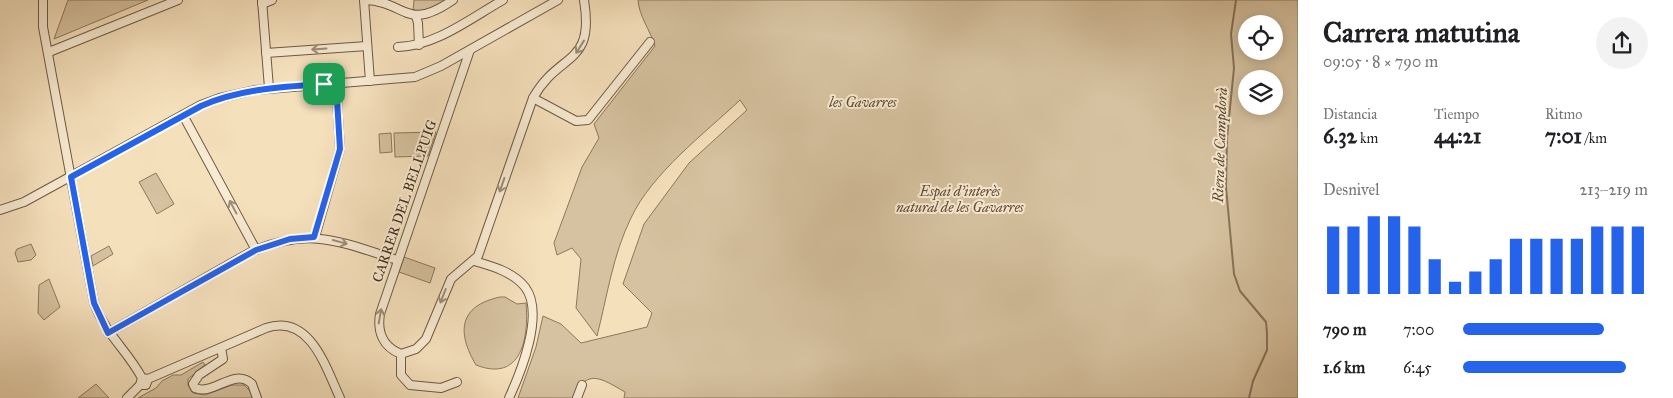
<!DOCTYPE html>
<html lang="es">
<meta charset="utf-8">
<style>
body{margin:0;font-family:"IM FELL Great Primer",serif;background:#f2f2f2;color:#202124;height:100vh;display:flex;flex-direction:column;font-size:19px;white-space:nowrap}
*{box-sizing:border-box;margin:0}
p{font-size:16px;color:#757577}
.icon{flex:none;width:28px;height:28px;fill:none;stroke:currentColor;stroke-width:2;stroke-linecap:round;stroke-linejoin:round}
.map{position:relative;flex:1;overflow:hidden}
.side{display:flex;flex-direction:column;background:#fff;width:375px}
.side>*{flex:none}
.tools{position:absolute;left:1238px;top:15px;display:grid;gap:10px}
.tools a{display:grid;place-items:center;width:45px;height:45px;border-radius:50%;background:#fff;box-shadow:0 2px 12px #0003;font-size:25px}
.pin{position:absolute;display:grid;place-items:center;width:42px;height:42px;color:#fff;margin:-21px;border-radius:10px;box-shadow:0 2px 8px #0006}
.round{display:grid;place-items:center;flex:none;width:52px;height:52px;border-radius:26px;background:#f2f2f2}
.headline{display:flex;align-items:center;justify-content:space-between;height:85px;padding:0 25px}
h1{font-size:28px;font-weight:700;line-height:38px}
.stats{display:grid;grid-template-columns:repeat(3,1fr);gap:8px;height:85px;padding:5px 25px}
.stats div{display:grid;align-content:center}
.stats b{font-size:21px;font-weight:700}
.stats small{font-size:14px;font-weight:400}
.stats p{font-size:14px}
.chart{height:140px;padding:10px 25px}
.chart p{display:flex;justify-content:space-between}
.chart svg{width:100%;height:90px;margin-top:5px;stroke:#2563eb;stroke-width:6}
ul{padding:0 25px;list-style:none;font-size:16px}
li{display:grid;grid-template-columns:80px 60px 1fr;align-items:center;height:38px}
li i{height:12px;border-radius:6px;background:#2563eb}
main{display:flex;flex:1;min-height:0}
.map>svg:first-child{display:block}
.green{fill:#d6c2a0;stroke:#8c785c;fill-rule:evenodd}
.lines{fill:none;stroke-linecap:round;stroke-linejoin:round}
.stream{stroke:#88745a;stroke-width:2}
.street-casing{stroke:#6e5a42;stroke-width:10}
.street{stroke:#f8ebd3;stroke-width:8}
.oneway{stroke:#9c8c76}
.route-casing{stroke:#fff;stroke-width:10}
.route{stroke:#2563eb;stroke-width:6}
.labels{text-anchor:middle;stroke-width:4;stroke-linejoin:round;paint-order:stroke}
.park-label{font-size:14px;font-style:italic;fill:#5f4b34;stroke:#f8ebd3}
.street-label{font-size:14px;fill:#412d19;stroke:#f8ebd3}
.water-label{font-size:15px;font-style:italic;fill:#5f4a34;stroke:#f8ebd3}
</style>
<main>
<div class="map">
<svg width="1298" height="398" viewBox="0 0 1298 398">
<rect width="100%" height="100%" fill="#f5e0bc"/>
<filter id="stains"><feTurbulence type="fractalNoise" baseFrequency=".004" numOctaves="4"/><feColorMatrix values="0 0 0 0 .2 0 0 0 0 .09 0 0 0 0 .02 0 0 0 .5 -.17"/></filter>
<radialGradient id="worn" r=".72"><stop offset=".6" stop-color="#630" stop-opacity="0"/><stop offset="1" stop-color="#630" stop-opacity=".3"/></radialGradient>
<g class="green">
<polygon points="68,0 148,0 54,39"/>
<polygon points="414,0 446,0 429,10 413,11"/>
<path d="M638,0h660v398h-674l1,-6c-23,-13 -38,-25 -52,6h-55l18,-51 7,-31 18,8 20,19 66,-16 5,-14 -29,-29 21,-60 45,-61 58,-53 -7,-10c-36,34 -88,73 -109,118 -18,36 -24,79 -34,118l-21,-28 5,-49 -9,-11 -15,7 -3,-12 28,-76 17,-29 -5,-14 61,-78c-5,-16 -16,-30 -17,-46zM1246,24h28v27h-28zM1246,79h28v27h-28z"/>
<polygon points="436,132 428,156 395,157 394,133"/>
<polygon points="391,133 392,152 380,153 379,134"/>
<polygon points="156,173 174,204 157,214 139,182"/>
<polygon points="31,244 36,255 31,260 18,262 15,253 17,249"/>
<polygon points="109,246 113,254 93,266 91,256"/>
<polygon points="404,257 435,268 430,283 399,272"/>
<polygon points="49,279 60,307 44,320 38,313 39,285"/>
<path d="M500,297h5l12,7 9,-1c3,34 -4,80 -50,62 -19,-32 -18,-59 24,-68z"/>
<polygon points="203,362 205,365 188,379 188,385 193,393 205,395 232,385 244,385 251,392 252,398 138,398 156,388 162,381 173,375 181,375"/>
<polygon points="96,384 109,398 78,398"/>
</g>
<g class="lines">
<polyline class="stream" points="1236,0 1231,34 1234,68 1227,138 1226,187 1234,274 1240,291 1266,322 1267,333 1267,350 1253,381 1249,398"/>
<defs>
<g id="street">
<path d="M43,0v27l51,276c12,32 33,47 48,75l-2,7h6l2,-6 -6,-1"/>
<polyline points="262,0 269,88"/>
<path d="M364,0c43,1 41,33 89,0"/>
<polyline points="364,0 370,81"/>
<polyline points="262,4 272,0"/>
<polyline points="416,16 418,23 419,45"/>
<path d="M398,47c38,-1 73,-29 105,-47"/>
<path d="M470,50l-90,264c-3,18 3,33 21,40l15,-5 10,-10 25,-60 27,-23 55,-158c26,-47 62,-31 51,-98"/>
<polyline points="49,52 178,0"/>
<polyline points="266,53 367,46"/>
<polyline points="533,98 576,121 588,120 650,42"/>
<polyline points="183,115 256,250"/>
<polyline points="0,210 24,202 201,105 220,98 256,90 415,77 441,66 558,0"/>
<polyline points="315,237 340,149 336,83"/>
<path d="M474,261c18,5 39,11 51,26 20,26 -4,85 -16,111"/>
<path d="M108,333l141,-80c59,-27 90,-12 148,7"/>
<path d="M221,348l2,11 -24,16 -6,9 2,4c19,8 39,-21 57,-4l5,14"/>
<polyline points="401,354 401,375 410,385 441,388 457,382"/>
<path d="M148,379l118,-51c44,-15 60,40 74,70"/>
<polyline points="127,398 140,385"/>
<polyline points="577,398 582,385"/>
</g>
</defs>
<use href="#street" class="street-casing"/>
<use href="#street" class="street"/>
</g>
<defs><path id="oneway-shaft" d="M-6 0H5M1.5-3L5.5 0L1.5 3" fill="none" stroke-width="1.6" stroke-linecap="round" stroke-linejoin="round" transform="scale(1.25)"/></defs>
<g class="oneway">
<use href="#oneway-shaft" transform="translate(580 47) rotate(122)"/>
<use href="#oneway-shaft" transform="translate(319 49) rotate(176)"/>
<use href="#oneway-shaft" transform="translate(502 185) rotate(109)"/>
<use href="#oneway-shaft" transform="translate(233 207) rotate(-118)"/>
<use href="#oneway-shaft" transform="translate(340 242) rotate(15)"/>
<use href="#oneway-shaft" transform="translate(443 296) rotate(111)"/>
<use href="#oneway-shaft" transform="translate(380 316) rotate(-80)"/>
</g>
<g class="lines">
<defs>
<path id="route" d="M336,83l4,66 -26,88 -24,2 -34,11 -148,83 -14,-30 -23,-126 130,-71c43,-19 89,-19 135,-23z"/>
</defs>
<use href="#route" class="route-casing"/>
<use href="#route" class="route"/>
</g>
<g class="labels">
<g class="park-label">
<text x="863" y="107">les Gavarres</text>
<text x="960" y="196">Espai d'interès<tspan x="960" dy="16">natural de les Gavarres</tspan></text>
</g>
<g class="street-label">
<text transform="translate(404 201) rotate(-71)" y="5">CARRER DEL BELLPUIG</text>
</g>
<g class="water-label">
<text transform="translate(1220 145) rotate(-88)" y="5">Riera de Campdorà</text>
</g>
</g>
<rect width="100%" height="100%" filter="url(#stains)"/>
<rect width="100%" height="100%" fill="url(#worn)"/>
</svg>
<div class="tools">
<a><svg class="icon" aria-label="locate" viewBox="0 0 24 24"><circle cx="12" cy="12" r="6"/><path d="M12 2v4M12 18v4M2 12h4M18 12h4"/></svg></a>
<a><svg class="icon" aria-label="layers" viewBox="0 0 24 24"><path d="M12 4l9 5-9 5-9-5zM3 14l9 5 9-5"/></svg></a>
</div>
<div class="pin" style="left:324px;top:84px;background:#1e9e55"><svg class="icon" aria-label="arrive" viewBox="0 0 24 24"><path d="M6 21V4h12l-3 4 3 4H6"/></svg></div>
</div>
<section class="side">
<div class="headline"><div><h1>Carrera matutina</h1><p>09:05 · 8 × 790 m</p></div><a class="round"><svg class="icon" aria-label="share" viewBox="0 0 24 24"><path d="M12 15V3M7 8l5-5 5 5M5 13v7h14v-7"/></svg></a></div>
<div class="stats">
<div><p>Distancia</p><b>6.32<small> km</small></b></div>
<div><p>Tiempo</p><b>44:21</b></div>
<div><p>Ritmo</p><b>7:01<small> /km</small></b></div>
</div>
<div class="chart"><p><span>Desnivel</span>213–219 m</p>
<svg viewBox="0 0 160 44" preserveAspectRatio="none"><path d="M5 44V11M15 44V11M25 44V6M35 44V6M45 44V11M55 44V27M65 44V38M75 44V33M85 44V27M95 44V17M105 44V17M115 44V17M125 44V17M135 44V11M145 44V11M155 44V11"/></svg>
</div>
<ul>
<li><b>790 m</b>7:00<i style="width:76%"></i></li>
<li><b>1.6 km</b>6:45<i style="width:88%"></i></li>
</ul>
</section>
</main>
